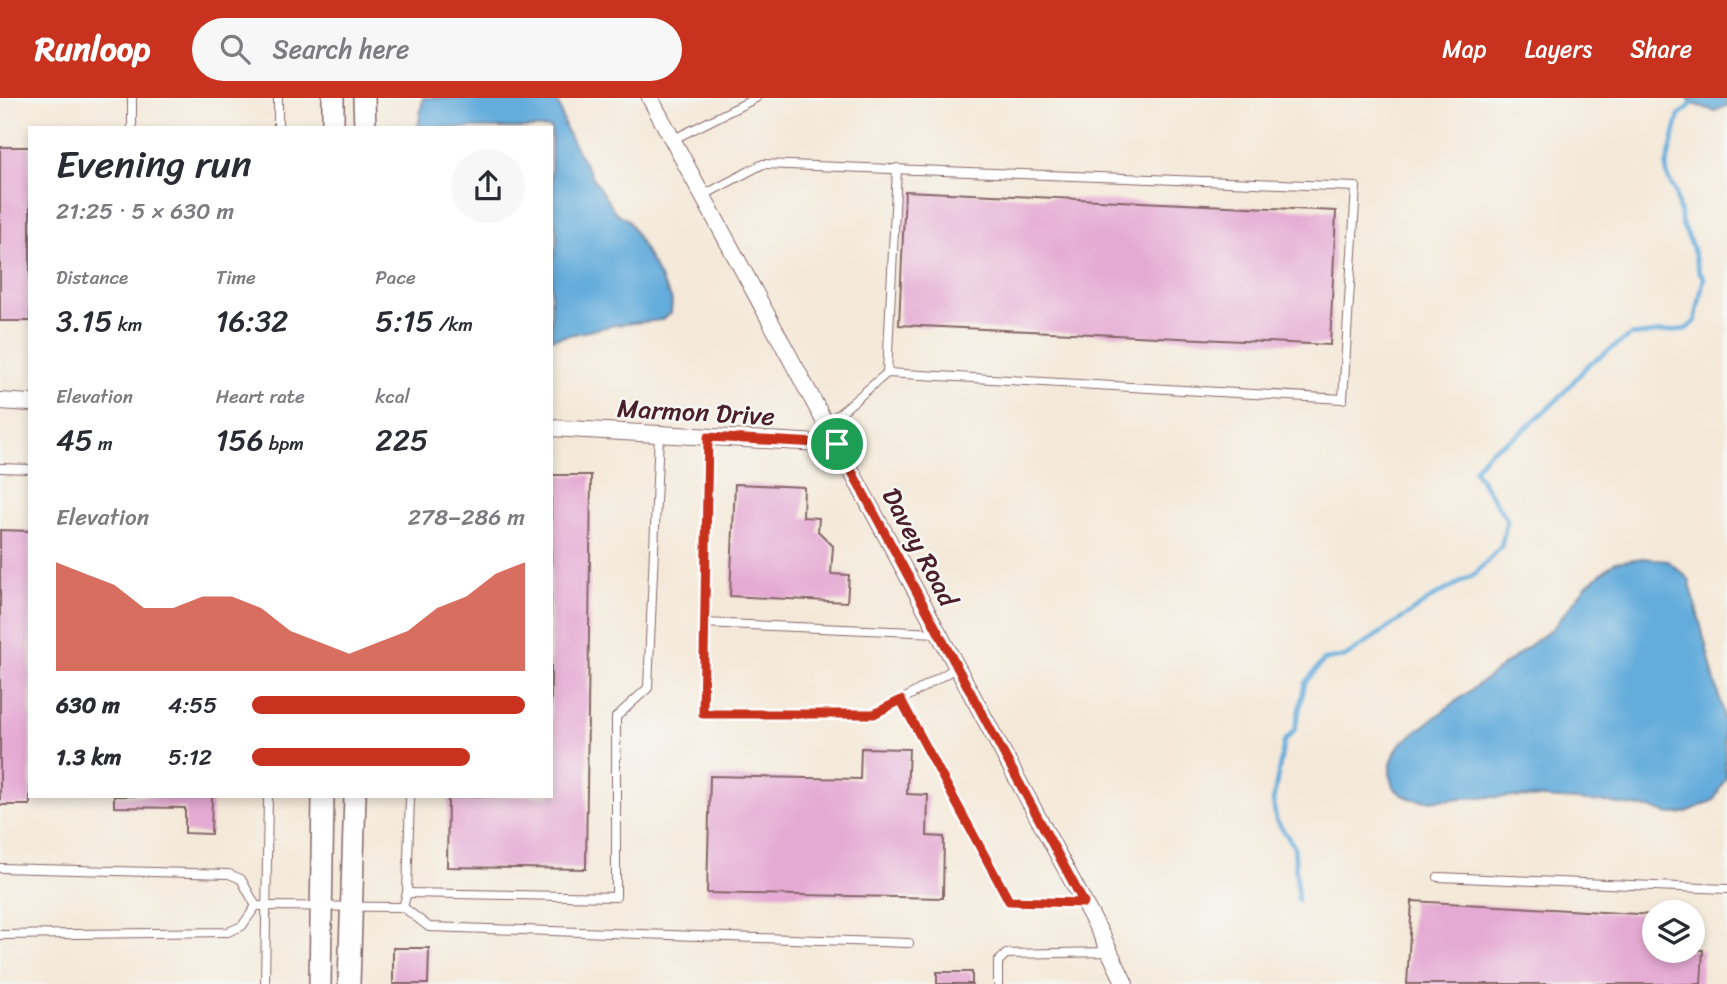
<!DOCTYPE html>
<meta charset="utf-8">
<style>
body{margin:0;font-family:Sriracha,sans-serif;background:#f7f7f7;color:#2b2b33;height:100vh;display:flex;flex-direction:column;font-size:26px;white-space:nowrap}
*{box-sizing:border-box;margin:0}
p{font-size:23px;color:#7c7c81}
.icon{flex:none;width:38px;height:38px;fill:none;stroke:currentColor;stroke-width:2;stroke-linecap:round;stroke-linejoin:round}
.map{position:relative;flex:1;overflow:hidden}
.details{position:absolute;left:28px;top:28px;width:525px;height:672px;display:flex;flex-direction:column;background:#fff;border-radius:0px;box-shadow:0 4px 10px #0003}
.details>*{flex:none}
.tools{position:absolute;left:1642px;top:802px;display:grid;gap:14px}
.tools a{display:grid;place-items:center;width:63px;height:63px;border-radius:50%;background:#fff;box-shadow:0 4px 10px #0003;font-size:35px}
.pin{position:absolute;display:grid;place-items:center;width:60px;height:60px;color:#fff;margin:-30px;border:4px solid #fff;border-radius:50%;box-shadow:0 2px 7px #0007}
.round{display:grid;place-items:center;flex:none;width:74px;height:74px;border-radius:37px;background:#f7f7f7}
.overview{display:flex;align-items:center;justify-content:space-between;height:119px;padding:0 28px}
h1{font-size:38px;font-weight:600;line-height:52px}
.stats{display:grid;grid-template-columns:repeat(3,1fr);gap:10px;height:119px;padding:7px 28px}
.stats div{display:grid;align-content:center}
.stats b{font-size:30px;font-weight:600}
.stats small{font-size:19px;font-weight:400}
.stats p{font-size:19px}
.chart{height:196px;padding:14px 28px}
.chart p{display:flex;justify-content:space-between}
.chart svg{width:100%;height:126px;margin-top:7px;fill:#c8321e;opacity:.7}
ul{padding:0 28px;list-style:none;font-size:23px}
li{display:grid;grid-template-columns:112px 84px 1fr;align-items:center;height:52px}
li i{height:18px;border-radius:9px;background:#c8321e}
header{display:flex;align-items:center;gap:42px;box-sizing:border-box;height:98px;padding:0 35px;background:#c8321e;color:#fff}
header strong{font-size:33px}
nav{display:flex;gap:38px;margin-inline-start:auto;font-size:24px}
.search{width:490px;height:63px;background:#f7f7f7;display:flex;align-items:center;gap:18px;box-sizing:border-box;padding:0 24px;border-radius:38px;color:#7c7c81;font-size:26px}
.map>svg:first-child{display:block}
.water{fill:#63acdb;stroke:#566683;stroke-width:2}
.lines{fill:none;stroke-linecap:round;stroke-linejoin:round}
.stream{stroke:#63acdb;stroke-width:4.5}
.building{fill:#e5aad3}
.service-casing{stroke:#866668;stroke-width:10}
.minor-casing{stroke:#866668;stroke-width:18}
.tertiary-casing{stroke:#866668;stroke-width:24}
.service{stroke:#fff;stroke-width:8}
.minor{stroke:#fff;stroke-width:16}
.tertiary{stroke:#fff;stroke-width:21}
.route-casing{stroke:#fff;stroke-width:14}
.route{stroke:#c8321e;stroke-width:9}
.labels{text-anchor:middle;stroke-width:5;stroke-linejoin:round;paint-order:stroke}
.street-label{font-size:26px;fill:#4a1f2b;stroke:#f6f6f2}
</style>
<header>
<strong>Runloop</strong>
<div class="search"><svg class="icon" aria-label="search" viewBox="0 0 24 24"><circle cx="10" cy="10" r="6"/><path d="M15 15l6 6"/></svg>Search here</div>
<nav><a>Map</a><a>Layers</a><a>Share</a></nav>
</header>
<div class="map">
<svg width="1727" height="886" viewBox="0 0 1727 886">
<rect width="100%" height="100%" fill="#f6f6f2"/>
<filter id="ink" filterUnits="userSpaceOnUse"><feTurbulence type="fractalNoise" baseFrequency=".0143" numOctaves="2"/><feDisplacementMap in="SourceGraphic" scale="14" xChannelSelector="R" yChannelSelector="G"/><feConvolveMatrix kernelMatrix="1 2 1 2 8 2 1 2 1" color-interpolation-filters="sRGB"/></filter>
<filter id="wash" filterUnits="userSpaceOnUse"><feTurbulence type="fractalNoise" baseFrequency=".00686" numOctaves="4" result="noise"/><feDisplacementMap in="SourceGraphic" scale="28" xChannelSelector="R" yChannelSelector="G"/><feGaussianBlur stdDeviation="1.57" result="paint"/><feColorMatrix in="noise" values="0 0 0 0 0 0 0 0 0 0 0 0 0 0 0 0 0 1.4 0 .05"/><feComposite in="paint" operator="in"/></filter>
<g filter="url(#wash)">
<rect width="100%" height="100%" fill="#f4e9d9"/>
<g class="water">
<path d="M423,0h134l9,32 25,45 24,37 13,8 44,80 -1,13 -9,7 -47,5 -64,14v-79c8,-13 7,-32 0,-46v-86h-133z"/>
<polygon points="1688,0 1727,0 1727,8 1715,13 1692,6"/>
<path d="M1643,460l25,3 21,18 34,134 3,64 -12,23c-12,5 -29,15 -41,14 -8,0 -17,-5 -25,-6 -55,-8 -127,-13 -182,-10 -18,0 -42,6 -59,-1 -25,-11 -18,-35 -7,-53l153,-116 34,-43 28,-23z"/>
</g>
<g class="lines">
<polyline class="stream" points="1298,802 1294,748 1276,722 1273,703 1284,644 1295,631 1305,585 1324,562 1345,559 1435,498 1475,476 1501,449 1507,422 1474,371 1491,352 1518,337 1557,302 1589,266 1630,238 1686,231 1695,224 1704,179 1699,174 1692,148 1682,126 1675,93 1668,80 1666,69 1679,17 1692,6"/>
</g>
<g id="blocks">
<g class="building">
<rect x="0" y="49" width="30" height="174"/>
<polygon points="905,93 1336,113 1330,247 899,227"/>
<polygon points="551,377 591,377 586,771 447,769 448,698 551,698"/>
<polygon points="735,386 804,389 803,419 819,420 818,433 833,448 831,476 849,477 847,504 730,498"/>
<polygon points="0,432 30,433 30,707 0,707"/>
<polygon points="861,650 909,651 907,696 928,697 927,738 944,739 943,800 707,795 710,678 860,681"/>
<polygon points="114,698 212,698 211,736 185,735 185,710 114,709"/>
<polygon points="1412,803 1654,817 1654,852 1703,852 1701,886 1407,886"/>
<polygon points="393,850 429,850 428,886 393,886"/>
<rect x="937" y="874" width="35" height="12"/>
</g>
</g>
</g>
<g filter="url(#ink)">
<use href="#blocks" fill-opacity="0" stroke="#866668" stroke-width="2"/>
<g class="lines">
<defs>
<g id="service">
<polyline points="278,0 278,30"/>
<polyline points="132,30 132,0"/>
<polyline points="672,42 756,0"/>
<polyline points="702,98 763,66 1356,89 1343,301 887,275 827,326"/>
<polyline points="887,275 897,70"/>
<polyline points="708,339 703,616 874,616 902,602 1009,803 1084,805"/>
<polyline points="0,370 30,371"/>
<polyline points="704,525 938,535"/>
<polyline points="902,602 957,569"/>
<polyline points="0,770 229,776 241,781 256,808"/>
<polyline points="1438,779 1727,791"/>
<polyline points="407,795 616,799 616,619 648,590 659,336"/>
<polyline points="256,808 403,809 429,829 909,845"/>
<polyline points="403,809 407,795 410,698"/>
<polyline points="0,837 228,834 242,828 256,808"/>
<polyline points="265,886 268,698"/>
<polyline points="998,886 998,864 1006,856 1109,854"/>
</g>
<g id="minor">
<polyline points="650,0 1103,840 1125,886"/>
<polyline points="0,303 30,305"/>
<polyline points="551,330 837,346"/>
</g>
<g id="tertiary">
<polyline points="364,0 365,30"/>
<polyline points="333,30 333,0"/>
<polyline points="320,886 323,698"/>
<polyline points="349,886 355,698"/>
</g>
</defs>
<use href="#service" class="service-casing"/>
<use href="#minor" class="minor-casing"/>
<use href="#tertiary" class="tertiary-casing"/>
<use href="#service" class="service"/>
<use href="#minor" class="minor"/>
<use href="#tertiary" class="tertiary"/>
</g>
</g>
<g class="lines" filter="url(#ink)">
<defs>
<polygon id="route" points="708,339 837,346 1084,805 1009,803 901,602 874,616 703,616"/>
</defs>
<use href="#route" class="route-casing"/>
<use href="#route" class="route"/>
</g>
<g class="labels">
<g class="street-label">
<text transform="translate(696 314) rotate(3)" y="9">Marmon Drive</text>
<text transform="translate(920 449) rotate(62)" y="9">Davey Road</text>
</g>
</g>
</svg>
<div class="tools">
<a><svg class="icon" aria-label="layers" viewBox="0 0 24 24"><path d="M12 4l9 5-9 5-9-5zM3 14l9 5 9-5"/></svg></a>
</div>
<div class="pin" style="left:837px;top:346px;background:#1e9e55"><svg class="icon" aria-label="arrive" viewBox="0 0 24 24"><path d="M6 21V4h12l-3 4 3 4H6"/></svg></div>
<section class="details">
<div class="overview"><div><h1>Evening run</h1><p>21:25 · 5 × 630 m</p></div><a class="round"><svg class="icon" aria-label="share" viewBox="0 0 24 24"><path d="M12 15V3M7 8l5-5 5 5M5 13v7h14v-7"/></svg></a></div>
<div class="stats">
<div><p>Distance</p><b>3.15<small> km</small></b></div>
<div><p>Time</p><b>16:32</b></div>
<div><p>Pace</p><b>5:15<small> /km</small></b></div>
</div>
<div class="stats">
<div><p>Elevation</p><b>45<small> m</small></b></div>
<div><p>Heart rate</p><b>156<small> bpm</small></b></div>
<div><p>kcal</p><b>225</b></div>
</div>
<div class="chart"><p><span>Elevation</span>278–286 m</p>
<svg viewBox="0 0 160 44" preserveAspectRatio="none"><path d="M0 44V6L10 10L20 14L30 22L40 22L50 18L60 18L70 22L80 30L90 34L100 38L110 34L120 30L130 22L140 18L150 10L160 6V44z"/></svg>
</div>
<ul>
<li><b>630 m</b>4:55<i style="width:100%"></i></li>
<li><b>1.3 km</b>5:12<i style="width:80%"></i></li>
</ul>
</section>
</div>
